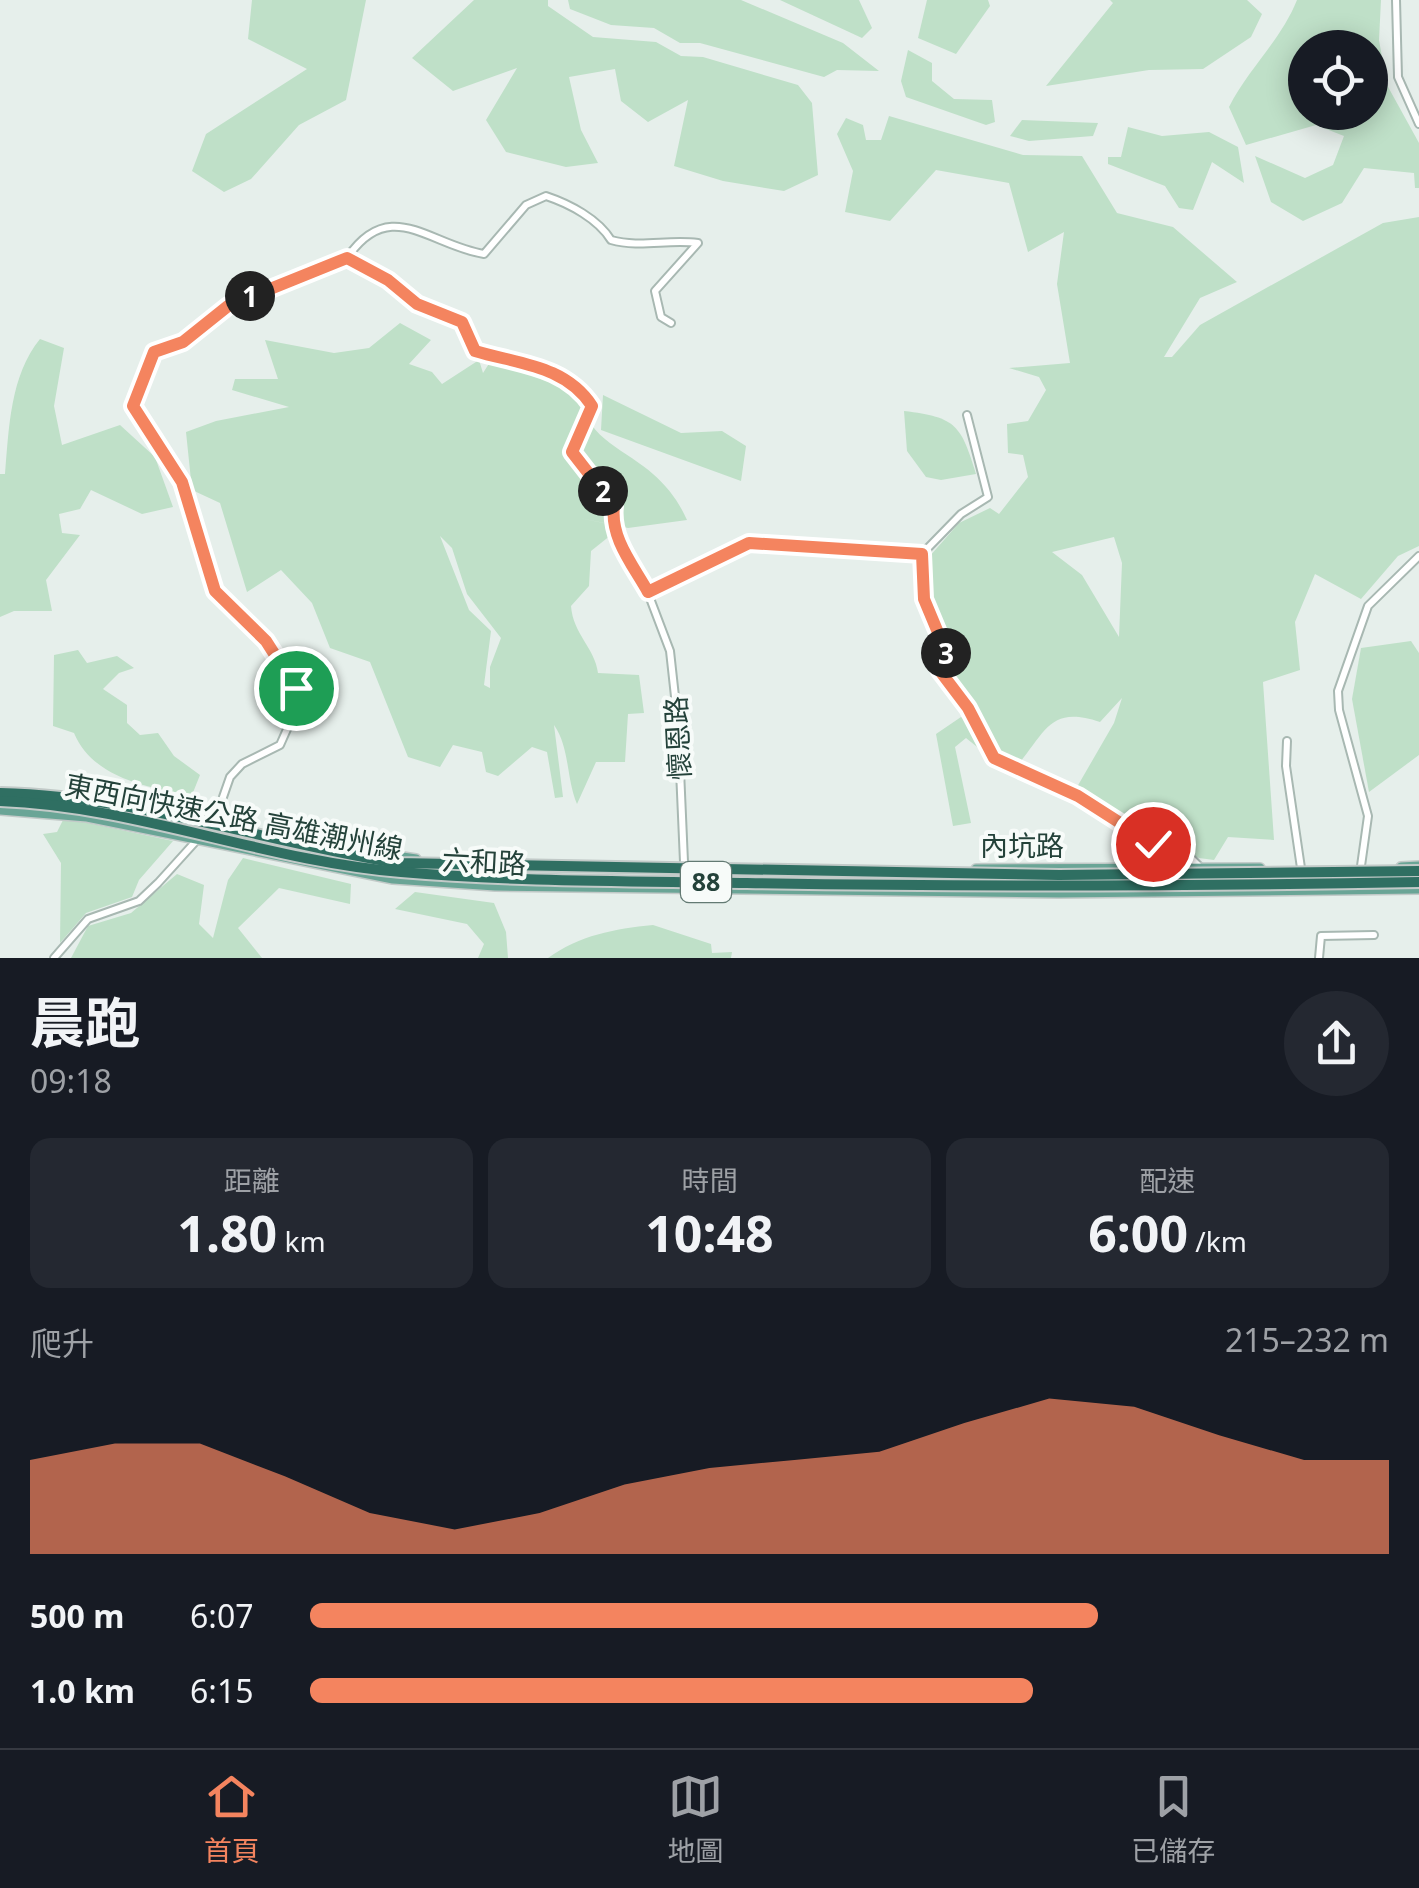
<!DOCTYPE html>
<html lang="zh-TW">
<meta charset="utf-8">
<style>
body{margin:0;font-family:"Noto Sans","Noto Sans TC",sans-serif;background:#242831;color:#f1f3f6;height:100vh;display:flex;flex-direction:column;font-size:38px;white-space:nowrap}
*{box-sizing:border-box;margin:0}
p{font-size:32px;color:#9ea1a6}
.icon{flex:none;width:55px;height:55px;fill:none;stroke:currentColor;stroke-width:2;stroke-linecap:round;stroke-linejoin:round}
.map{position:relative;height:958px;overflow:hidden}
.details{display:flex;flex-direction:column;background:#171b24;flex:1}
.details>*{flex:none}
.tools{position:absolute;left:1288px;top:30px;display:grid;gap:20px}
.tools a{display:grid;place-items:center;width:100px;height:100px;border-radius:50%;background:#171b24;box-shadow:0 5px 25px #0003;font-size:50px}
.pin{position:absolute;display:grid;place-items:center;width:85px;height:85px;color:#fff;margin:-42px;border:5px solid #fff;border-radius:50%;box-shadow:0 2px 10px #0007}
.km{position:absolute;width:50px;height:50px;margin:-25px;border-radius:50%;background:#222;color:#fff;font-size:28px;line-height:50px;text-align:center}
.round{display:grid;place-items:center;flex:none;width:105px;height:105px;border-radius:52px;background:#242831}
.headline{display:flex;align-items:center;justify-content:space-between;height:170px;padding:0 30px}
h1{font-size:55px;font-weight:700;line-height:75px}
.metrics{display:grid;grid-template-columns:repeat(3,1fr);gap:15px;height:170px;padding:10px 30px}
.metrics div{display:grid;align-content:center;border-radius:20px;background:#242831;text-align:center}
.metrics b{font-size:50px;font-weight:700}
.metrics small{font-size:28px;font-weight:400}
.metrics p{font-size:28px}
.chart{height:280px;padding:20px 30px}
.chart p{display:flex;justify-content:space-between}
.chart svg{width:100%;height:180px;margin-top:10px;fill:#f4845f;opacity:.7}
ul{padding:0 30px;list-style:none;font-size:32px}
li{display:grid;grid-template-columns:160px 120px 1fr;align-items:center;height:75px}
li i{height:25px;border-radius:12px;background:#f4845f}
.tab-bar{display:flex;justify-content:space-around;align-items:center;height:140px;border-top:2px solid #363941;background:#171b24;font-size:28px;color:#9ea1a6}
.tab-bar a{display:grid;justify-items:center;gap:5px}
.tab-bar .active{color:#f4845f}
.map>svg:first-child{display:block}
.green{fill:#bfe0c8;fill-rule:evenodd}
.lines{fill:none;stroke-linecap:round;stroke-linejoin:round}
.minor-casing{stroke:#a8b8b2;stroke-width:10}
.major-casing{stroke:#c2cac8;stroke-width:12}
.minor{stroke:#fff;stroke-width:6}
.major{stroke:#6aa596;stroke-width:9}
.highway-bridge-casing{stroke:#c2cac8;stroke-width:14;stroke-linecap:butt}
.highway-bridge{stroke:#2f6f62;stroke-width:10}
.route-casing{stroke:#fff;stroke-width:20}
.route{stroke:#f4845f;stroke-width:12}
.labels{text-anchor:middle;stroke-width:8;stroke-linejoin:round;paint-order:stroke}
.shield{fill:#f7fbf9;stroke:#637a73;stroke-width:2.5}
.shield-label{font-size:25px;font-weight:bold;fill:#24423a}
.street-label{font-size:28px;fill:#24423a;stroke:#f7fbf9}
</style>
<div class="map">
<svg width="1419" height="958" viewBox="0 0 1419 958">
<rect width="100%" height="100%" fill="#e6efeb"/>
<g class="green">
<polygon points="252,0 366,0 346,100 299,125 251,179 224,192 192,171 206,134 307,69 248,39"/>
<polygon points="474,0 548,0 548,6 593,37 656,42 681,56 703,57 798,85 812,103 818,175 784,191 723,181 674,166 688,100 648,122 621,101 615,69 569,77 581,130 598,163 566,167 506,152 486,120 517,68 453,91 412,58"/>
<polygon points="568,0 741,0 843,43 879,71 837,70 824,77 700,43 680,43 654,28 611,25 570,9"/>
<polygon points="780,0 859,0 872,28 862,38"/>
<polygon points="927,0 988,0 990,6 956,54 918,38"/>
<polygon points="1110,0 1247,0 1262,14 1251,37 1203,69 1149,70 1046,86 1113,3"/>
<path d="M1297,0h84l-2,40 8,45 32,58v45h-4l-1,-15 -50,-5 -22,35 -39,18 -32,-19 -16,-46 50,22 28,-13 11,-29 -28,-11 -70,20 -17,-38c20,-39 52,-67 68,-107zM1305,48h65v64h-65z"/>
<polygon points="908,50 932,63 932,81 954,99 992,100 995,122 986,125 906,97 901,81"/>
<path d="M889,116l134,39 59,1 35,57 56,14 64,55 -37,16 -36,59h8l28,-32 183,-102 36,-6v329l-21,10 -37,43 -46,-25 -20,48 5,48 -37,12 11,158 -46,-3 -14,23 -15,-2 -35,-16 1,-5 -31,-11 -57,-39 37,-64 8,-25 -22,24c-49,-16 -53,7 -82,43l-9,-8 -6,4 -57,-87 2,-12 -19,-73v-32l30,-34 31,-15 9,6 29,-37 -5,-22 -15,-2 -1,-29 21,-3 18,-31 -7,-13 -30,-9 61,-5 -13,-79 7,-52 -36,20 -19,-69 -73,-13 -46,51 -45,-9 8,-41 -16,-37 9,-16 17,7 3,15h15zM1114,537l8,26 -3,74 -37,-62 -30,-23z"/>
<polygon points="1022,120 1098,123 1093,136 1029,141 1010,136"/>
<polygon points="1128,127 1162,136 1209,132 1238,147 1244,183 1212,162 1193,210 1179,208 1165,186 1108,164 1108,157 1121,157"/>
<path d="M400,323l31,17 -22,24 23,8 10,12 37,-24 4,13 9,-14c29,-4 74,18 92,41 -1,37 46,52 69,74 15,13 26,28 34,46l-59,8 -53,-11 33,7 3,11 -20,16 -2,35 -18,20c2,28 24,42 27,67l41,2 5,38 -16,1 -3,48h-29l-19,42c-11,-26 -7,-56 -23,-79l9,72 -8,1 -8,-46 -15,-5 -34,29 -12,-4 -4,-20 -29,-7 -13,22 -32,-10 -38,-95 -40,-14 -18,-45 -31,-33 -34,22 -27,-89 -28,-13 -6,-58 30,-11 73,-14 -57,-17 3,-11h43l-13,-39 69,13 35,-5zM440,536l12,12 15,46 34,44 -11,29v21l-6,-3 7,-54 -22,-21z"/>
<path d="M40,339l24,9 -10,58 8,39 58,-20 35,32 18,50 -31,7 -51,-24 -11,19 -21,5 3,19 18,2 -34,45 6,31h-38l-14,6v-143h5c4,-46 5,-98 35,-135z"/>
<polygon points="603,395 681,433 722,431 746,446 741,481 601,430"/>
<path d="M904,411c53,6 57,15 72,63l-35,6 -15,-3 -19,-26z"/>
<polygon points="1411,641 1419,653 1419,755 1369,792 1352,699 1361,648"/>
<path d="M78,650l9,13 30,-7 17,12 -15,5 -16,16 24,16v18l13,12 18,-2 16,23 26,19 -8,20c-44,-7 -99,-17 -118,-62l-21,-7 1,-71z"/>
<polygon points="961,717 973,725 981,750 966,738 955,747 971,823 953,826 936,734"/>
<polygon points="64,818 173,841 139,880 132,897 86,913 60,943 61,863 43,834 57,832"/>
<polygon points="243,858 351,884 350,904 279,888 238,928 262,958 71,958 88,926 131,913 177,874 204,885 199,924 213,938 228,880"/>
<polygon points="415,892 494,903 506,932 508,958 478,958 484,944 467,924 395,909"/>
<path d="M653,925l58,19 1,9 20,-1 -1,6h-183c32,-23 66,-29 105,-33z"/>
</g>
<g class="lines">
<defs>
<g id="minor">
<polyline points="1396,0 1398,77 1419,124"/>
<path d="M347,258c43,-63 82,-13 137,-4l42,-49 20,-9c24,8 52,23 65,44 29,8 57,-1 87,3l-43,48 6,26 10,6"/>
<polyline points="922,554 924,599 947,655 940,671 968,708 994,757 1010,768 1048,780 1115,816 1153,844 1189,856 1201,868"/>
<polyline points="922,554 961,514 988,497 967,415"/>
<polyline points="648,593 749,543 922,554"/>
<polyline points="1287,741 1286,766 1301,868"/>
<polyline points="1360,873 1368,816 1339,710 1338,691 1368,606 1419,556"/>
<path d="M54,958l34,-39 51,-18 19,-18 57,-63 15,-43 12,-13 38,-19 12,-27 4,-30 -6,-15 -24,-32 -51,-50 -33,-109 -49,-76 21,-54 29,-10 45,-36 119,-48 41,22 29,25 45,17 13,29c43,12 90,14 117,55l-20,46 42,54 2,30 32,57 22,58 8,73 7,161"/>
<polyline points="1319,958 1321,936 1374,935"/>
</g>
<g id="major">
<polyline points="73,794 190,814"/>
<polyline points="0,810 87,817 393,879 495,886 1059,893 1419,889"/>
<polyline points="342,848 416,859"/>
<polyline points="1401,867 1419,866"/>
<polyline points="976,869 1260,868"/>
</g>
</defs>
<use href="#minor" class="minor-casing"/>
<use href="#major" class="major-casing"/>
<use href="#minor" class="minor"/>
<use href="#major" class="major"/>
<defs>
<g id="highway-bridge">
<path d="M0,793c135,3 265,49 397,70l662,12 360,-4"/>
<path d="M0,801c137,5 265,60 401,71 115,10 231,9 346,11 225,4 448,3 672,-1"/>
</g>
</defs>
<use href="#highway-bridge" class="highway-bridge-casing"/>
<use href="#highway-bridge" class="highway-bridge"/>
</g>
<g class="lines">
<defs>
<path id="route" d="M296,688l-30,-47 -51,-50 -33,-109 -49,-76 21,-54 29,-10 45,-36 119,-48 41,22 29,24 45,18 13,29c43,13 90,14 117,55l-20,46 42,54c-4,32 19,59 34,86l101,-49 173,11 2,45 23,55 -7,17 28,37 26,50 84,38 75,48"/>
</defs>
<use href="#route" class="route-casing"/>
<use href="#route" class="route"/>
</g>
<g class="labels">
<rect class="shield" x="681" y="862" width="50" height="40" rx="8"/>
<g class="shield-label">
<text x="706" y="891">88</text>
</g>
<g class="street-label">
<text transform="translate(678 738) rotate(-93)" y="10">懷恩路</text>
<text transform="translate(234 817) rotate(11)" y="10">東西向快速公路 高雄潮州線</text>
<text x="1022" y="856">內坑路</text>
<text transform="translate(484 862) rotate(3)" y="10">六和路</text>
</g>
</g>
</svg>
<div class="tools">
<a><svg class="icon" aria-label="locate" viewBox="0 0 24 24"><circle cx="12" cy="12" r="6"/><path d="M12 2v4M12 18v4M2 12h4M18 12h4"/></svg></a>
</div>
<div class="pin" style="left:296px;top:688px;background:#1e9e55"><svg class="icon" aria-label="arrive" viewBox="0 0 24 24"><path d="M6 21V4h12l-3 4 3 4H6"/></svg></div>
<div class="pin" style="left:1153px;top:844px;background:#d93025"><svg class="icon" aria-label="check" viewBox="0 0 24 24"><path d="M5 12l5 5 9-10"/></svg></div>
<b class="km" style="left:250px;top:296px">1</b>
<b class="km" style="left:603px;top:491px">2</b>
<b class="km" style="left:946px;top:653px">3</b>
</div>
<section class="details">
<div class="headline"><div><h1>晨跑</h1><p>09:18</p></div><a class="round"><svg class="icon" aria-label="share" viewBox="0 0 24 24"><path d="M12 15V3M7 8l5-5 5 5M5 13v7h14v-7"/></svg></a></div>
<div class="metrics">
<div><p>距離</p><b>1.80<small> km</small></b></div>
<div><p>時間</p><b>10:48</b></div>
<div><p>配速</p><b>6:00<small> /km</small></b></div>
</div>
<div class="chart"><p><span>爬升</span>215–232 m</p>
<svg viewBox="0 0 160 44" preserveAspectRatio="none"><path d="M0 44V21L10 17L20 17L30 25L40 34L50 38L60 34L70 27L80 23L90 21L100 19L110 12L120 6L130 8L140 15L150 21L160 21V44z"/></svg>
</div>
<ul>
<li><b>500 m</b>6:07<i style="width:73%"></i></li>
<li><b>1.0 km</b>6:15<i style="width:67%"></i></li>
</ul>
</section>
<nav class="tab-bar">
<a class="active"><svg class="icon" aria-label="home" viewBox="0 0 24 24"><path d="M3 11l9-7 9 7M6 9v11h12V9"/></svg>首頁</a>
<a><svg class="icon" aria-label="map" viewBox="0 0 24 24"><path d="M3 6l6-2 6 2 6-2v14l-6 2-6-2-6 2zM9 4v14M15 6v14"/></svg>地圖</a>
<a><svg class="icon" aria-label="saved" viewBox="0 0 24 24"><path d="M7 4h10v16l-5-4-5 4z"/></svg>已儲存</a>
</nav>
